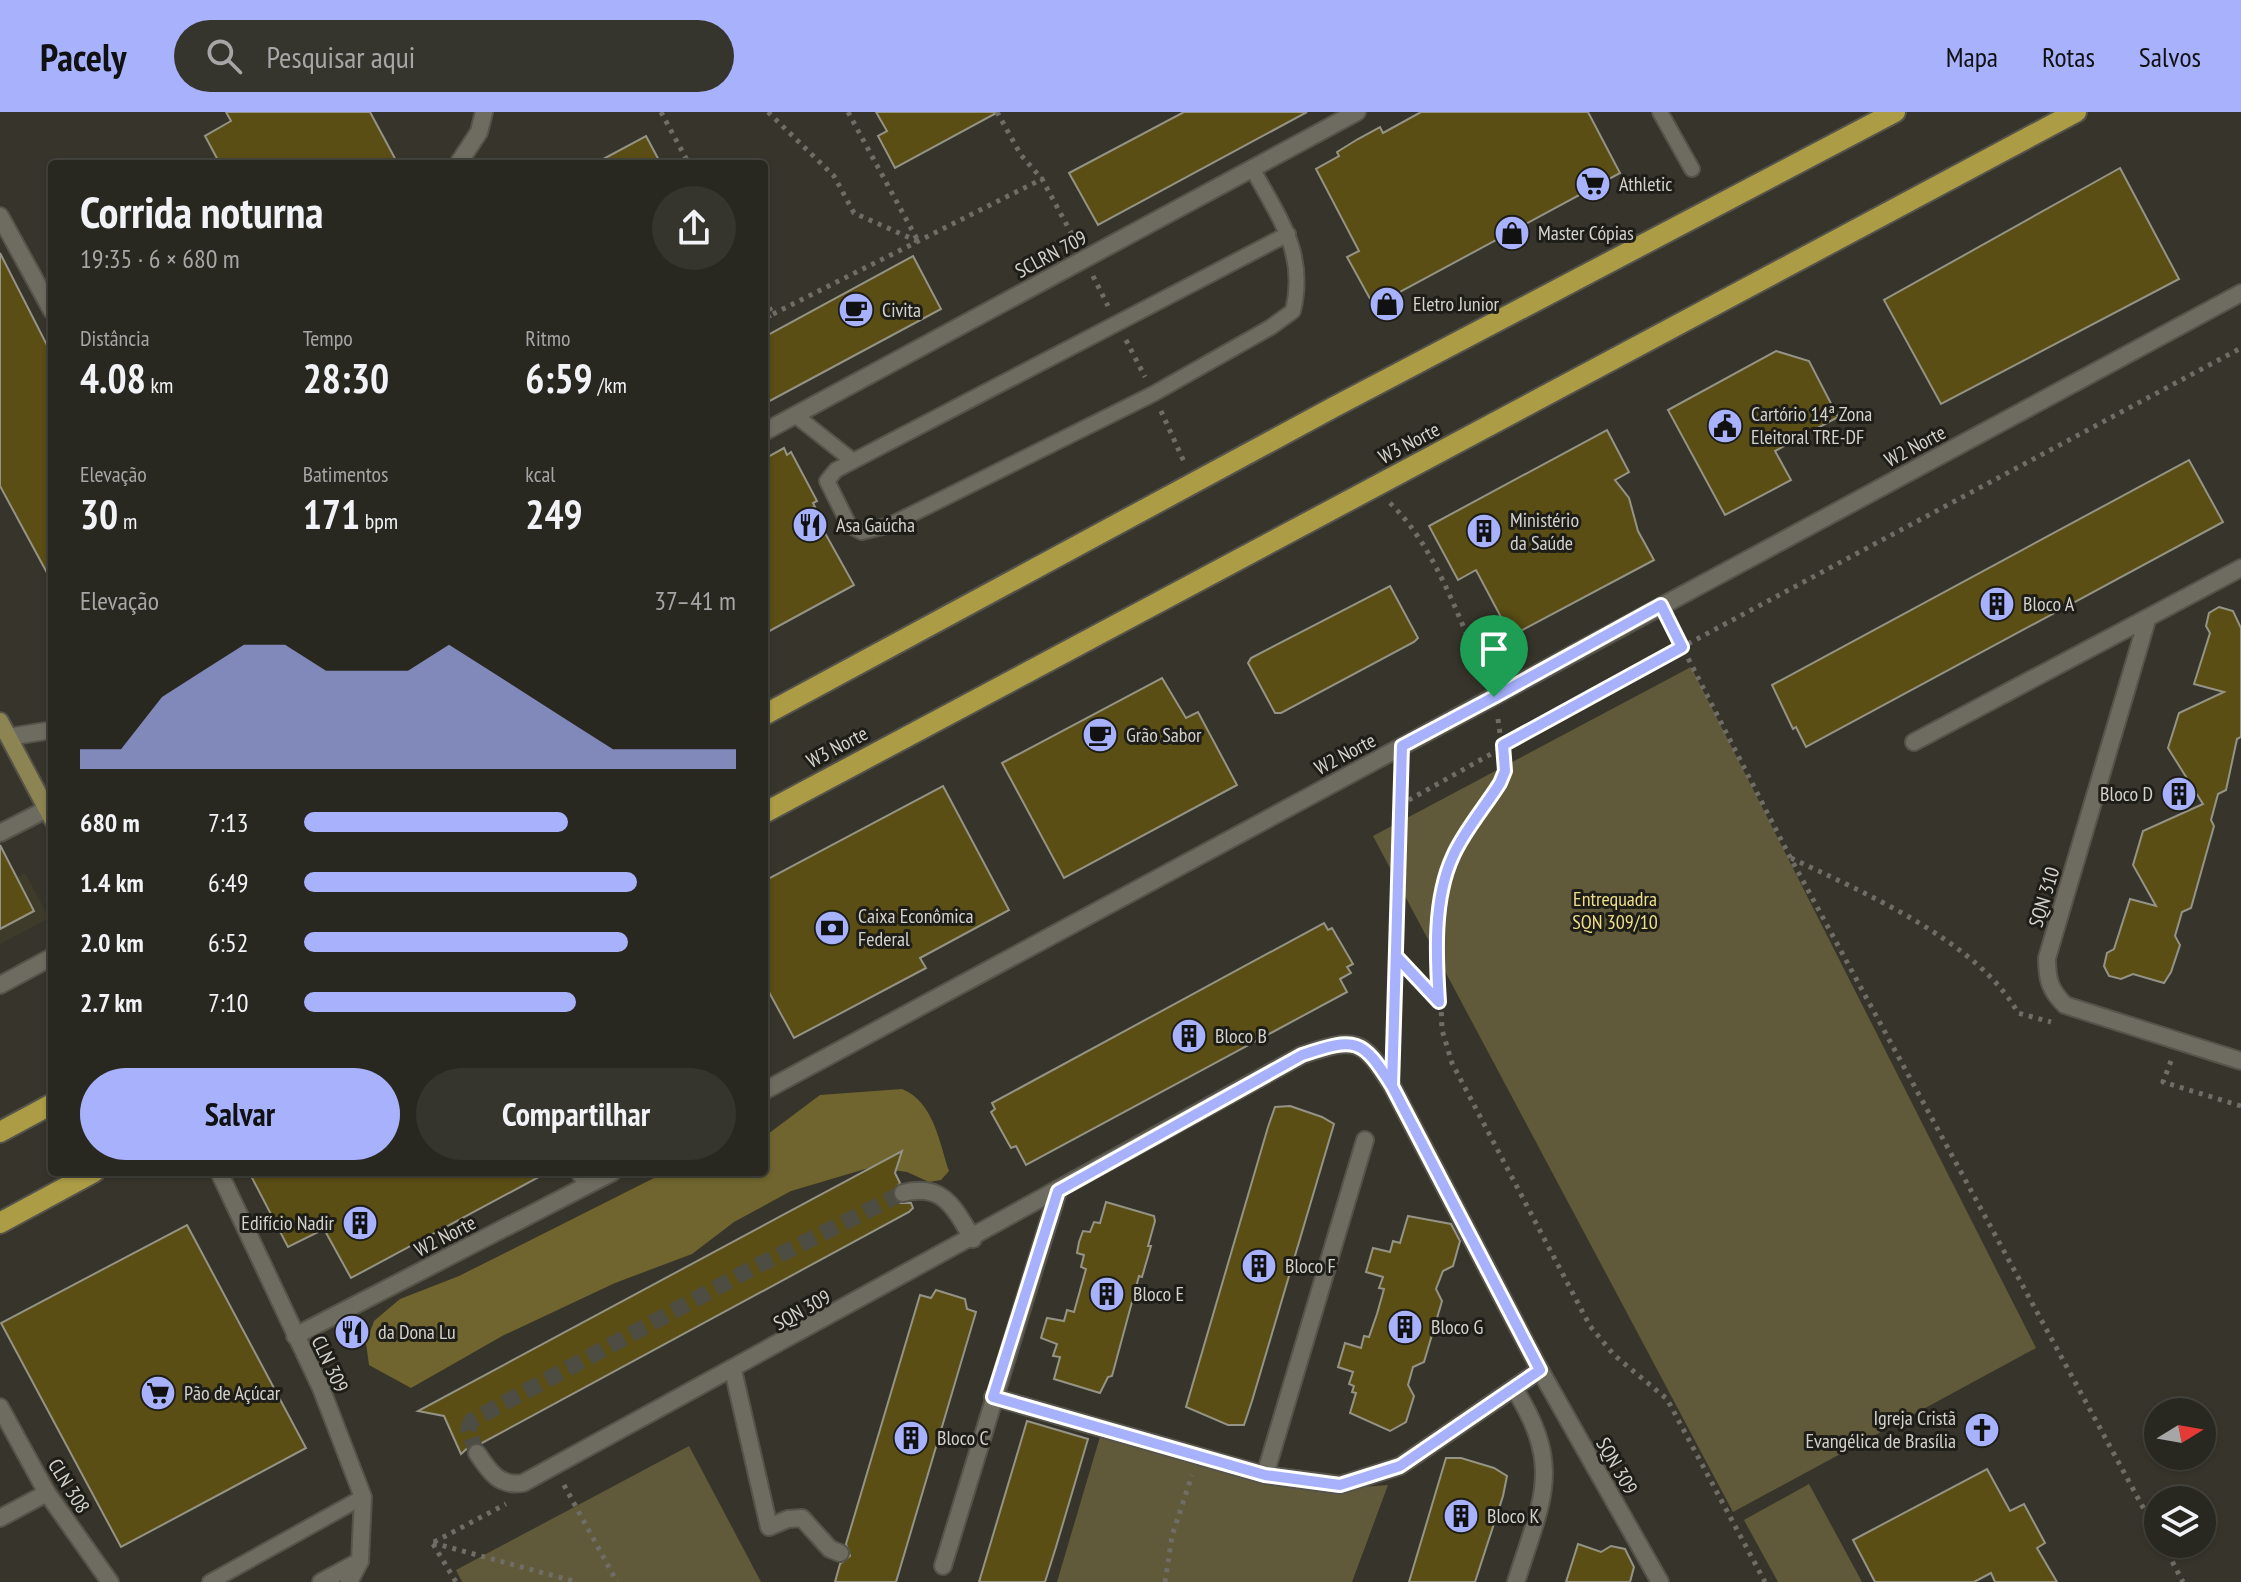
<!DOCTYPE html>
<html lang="pt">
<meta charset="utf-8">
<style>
body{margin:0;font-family:"PT Sans Narrow",sans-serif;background:#35342d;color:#f1f3f6;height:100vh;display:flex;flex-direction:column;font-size:30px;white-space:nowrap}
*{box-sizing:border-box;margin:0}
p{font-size:26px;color:#a5a6a5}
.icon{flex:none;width:44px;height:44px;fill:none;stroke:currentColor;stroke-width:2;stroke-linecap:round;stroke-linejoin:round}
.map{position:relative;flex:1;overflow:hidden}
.sheet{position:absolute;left:48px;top:48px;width:720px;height:1016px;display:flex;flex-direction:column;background:#292820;border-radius:8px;box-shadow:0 2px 6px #0004,0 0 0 2px #45443e}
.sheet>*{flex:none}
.needle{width:52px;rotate:79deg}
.fabs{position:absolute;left:2144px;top:1286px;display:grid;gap:16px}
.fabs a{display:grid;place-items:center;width:72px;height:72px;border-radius:50%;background:#292820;box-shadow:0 2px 6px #0004,0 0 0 2px #45443e;font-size:40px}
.pin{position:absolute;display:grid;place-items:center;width:68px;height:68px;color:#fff;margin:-82px -34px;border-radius:50% 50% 50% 0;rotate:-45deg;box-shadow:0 0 8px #0007}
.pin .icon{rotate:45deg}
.round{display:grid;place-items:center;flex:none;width:84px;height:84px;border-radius:42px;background:#35342d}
.overview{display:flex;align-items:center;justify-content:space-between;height:136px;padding:0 32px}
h1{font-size:44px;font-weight:700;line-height:60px}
.metrics{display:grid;grid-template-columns:repeat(3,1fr);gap:12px;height:136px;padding:8px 32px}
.metrics div{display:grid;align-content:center}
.metrics b{font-size:40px;font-weight:700}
.metrics small{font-size:22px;font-weight:400}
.metrics p{font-size:22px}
.chart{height:224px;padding:16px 32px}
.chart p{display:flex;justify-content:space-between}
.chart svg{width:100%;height:144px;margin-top:8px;fill:#a7b1fc;opacity:.7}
.action{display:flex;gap:16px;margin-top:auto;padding:16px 32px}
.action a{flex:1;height:92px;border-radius:48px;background:#a7b1fc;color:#111;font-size:32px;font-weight:700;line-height:92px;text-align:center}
.action a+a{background:#35342d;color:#f1f3f6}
ul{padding:0 32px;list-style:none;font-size:26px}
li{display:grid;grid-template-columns:128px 96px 1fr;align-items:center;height:60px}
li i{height:20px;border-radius:10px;background:#a7b1fc}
header{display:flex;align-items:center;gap:48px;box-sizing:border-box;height:112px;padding:0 40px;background:#a7b1fc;color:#111}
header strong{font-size:38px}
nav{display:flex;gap:44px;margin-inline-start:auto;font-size:28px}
.search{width:560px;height:72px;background:#35342d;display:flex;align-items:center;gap:20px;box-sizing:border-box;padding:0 28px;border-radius:44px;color:#a5a6a5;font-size:30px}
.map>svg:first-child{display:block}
.built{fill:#3f3b2a}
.green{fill:#615a3a}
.forest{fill:#70652e}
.building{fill:#5a4e15;stroke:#959386;stroke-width:2}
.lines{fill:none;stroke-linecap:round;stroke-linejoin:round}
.minor-tunnel{stroke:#4e4d43;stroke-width:16;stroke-dasharray:16 8;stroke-linecap:butt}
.service-casing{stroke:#55534a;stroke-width:18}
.minor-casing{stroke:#55534a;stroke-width:20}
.tertiary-casing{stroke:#55534a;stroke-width:20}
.secondary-casing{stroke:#55534a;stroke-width:20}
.primary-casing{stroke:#55534a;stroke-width:24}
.path{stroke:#6f6d65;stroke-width:5;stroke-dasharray:4 6;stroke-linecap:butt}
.service{stroke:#6e6c60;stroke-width:14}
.minor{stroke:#6e6c60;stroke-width:16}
.tertiary{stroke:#6e6c60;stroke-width:16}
.secondary{stroke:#8d8453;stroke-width:16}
.primary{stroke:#ac9c46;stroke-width:20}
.route-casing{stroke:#fff;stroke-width:16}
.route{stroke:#a7b1fc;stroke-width:10}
.labels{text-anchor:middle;stroke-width:6;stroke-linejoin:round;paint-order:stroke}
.poi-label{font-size:20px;fill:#d3d2cc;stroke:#1e1d18;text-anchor:start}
.street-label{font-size:20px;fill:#d3d2cc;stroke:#1e1d18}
.park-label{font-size:20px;fill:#efde8a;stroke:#1e1d18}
</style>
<header>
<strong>Pacely</strong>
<div class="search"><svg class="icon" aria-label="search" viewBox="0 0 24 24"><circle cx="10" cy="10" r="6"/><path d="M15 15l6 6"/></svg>Pesquisar aqui</div>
<nav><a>Mapa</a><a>Rotas</a><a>Salvos</a></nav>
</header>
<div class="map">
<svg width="2241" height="1470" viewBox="0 0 2241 1470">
<rect width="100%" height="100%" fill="#37352b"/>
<polygon class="built" points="25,761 49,806 0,832 0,775"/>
<g class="green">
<polygon points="1691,555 2036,1236 1733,1400 1373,724"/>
<polygon points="1102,1318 1326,1378 1388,1373 1352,1470 1057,1470"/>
<polygon points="689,1334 761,1470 462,1470 456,1458"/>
<polygon points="1809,1372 1862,1470 1778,1470 1744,1408"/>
</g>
<path class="forest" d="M902,977c32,13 37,53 47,82l-8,9 -12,2 -22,-10 -35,-5 -81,24 -57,31 -42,32 -77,29 -111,52 -93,53 -42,-23 -3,-22 8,-22 26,-22 59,-23 207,-104h98v-35l56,-42z"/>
<g class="building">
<polygon points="226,0 370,0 398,52 220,52 205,24 231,9"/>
<polygon points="876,0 998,0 895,56 878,24 887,19"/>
<polygon points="1184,0 1307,0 1098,113 1069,61"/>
<polygon points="1421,0 1588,0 1620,61 1374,194 1347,145 1359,139 1316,57 1339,44 1337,40 1358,27 1380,15 1383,21"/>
<polygon points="646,24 661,52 594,52"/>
<polygon points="2120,56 2179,167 1941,292 1884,188"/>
<polygon points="0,141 52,243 52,470 0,374"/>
<polygon points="913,144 941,197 764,292 764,225"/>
<polygon points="1776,239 1809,249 1838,305 1775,339 1791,368 1725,403 1668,298"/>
<polygon points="1607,318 1629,360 1615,368 1629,386 1638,419 1654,448 1511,524 1476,458 1458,468 1429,414"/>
<polygon points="784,336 787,343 791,340 817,389 813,391 815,395 811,396 854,473 764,522 764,347"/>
<polygon points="2189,348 2223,410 1806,635 1796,615 1793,617 1772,573"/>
<polygon points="1390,474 1418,526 1414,530 1281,601 1275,601 1248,551 1251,546"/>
<polygon points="2219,495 2233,499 2241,516 2241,625 2237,627 2226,678 2218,682 2211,708 2214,714 2191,796 2182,800 2175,824 2180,833 2171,860 2164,871 2133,862 2121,867 2109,864 2104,854 2107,841 2114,837 2130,787 2156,794 2133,753 2143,719 2203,692 2168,636 2179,601 2224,580 2194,572 2210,521 2206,514 2209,501"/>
<polygon points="1162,566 1186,606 1198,600 1237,673 1064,766 1002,651"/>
<polygon points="943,674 1009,798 920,846 926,856 794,926 764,871 764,769"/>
<polygon points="0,733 34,799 0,817"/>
<polygon points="1324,811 1328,818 1332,816 1353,852 1347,855 1351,861 1340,867 1347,880 1026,1053 1016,1034 1011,1036 991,1000 995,997 992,991"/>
<polygon points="1290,994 1322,1005 1334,1012 1252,1289 1244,1313 1228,1313 1186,1295 1268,1015 1275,995"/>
<polygon points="902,1039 895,1061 900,1071 892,1082 898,1091 911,1091 913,1096 909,1100 482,1331 472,1332 461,1342 444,1304 418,1299"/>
<polygon points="249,1060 548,1060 351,1166 324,1117 288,1135"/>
<polygon points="1106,1090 1154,1104 1155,1109 1148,1134 1151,1134 1142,1165 1139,1164 1112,1264 1108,1265 1100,1281 1054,1267 1060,1245 1053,1244 1057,1232 1041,1226 1047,1206 1064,1209 1067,1198 1074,1200 1086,1157 1081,1155 1084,1143 1077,1141 1079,1130 1083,1119 1090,1120 1094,1110 1100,1111"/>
<polygon points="1408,1104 1451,1112 1460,1129 1453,1154 1443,1159 1436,1177 1442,1189 1424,1250 1413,1255 1408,1273 1414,1284 1406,1310 1390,1319 1350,1301 1356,1281 1352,1280 1354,1274 1349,1272 1353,1260 1338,1255 1345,1231 1361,1236 1364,1224 1369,1225 1377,1202 1384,1177 1379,1176 1383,1165 1366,1160 1373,1136 1390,1140 1393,1129 1400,1131"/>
<polygon points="187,1113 306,1336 121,1435 1,1211"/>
<polygon points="936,1178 965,1187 967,1197 976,1200 896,1470 835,1470 840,1452 850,1444 846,1432 920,1183 931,1186"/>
<polygon points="1027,1309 1088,1327 1056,1435 1045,1470 979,1470"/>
<polygon points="1446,1346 1461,1346 1494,1356 1507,1364 1503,1384 1475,1470 1409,1470"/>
<polygon points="1987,1357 2010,1399 2024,1392 2045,1431 2037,1436 2057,1470 1995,1470 1991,1461 1974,1470 1875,1470 1853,1428"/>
<polygon points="1578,1432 1601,1440 1611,1434 1625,1437 1634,1455 1630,1470 1566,1470"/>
</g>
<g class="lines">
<polyline class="minor-tunnel" points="477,1341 468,1318 471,1309 751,1157 903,1081"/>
<defs>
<g id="service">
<polyline points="1660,0 1692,57"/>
<path d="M1252,56c27,50 55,85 41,143l-22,16 -118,67 -263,131 -28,7 -13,-7 -22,-44 9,-11 452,-236"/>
<polyline points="795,303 853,349"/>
<polyline points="578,1060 587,1074"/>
<polyline points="210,1470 363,1385"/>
</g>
<g id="minor">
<polyline points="458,52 479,20 484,0"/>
<polyline points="0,104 52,199"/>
<path d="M2147,508l-100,338c0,22 3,32 18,47l176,56"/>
<polyline points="1914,630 2241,456"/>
<polyline points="0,721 47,697"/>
<polyline points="0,873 52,845"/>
<path d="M903,1081c41,-10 51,15 70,46"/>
<polyline points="733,1258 769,1415 788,1407 802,1406 830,1437 840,1441"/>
<path d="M1514,1276c50,80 28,111 2,194"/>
<polyline points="993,1285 1265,1363 1340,1373 1400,1354 1540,1258"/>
<path d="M477,1341c12,18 22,34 46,30l779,-428c55,-18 60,-17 90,31l148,284 120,212"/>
<polyline points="1265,1363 1365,1028"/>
<polyline points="943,1454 1058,1079"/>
</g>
<g id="tertiary">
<polyline points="764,320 1357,0"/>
<polyline points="9,625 52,618"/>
<polyline points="764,979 2241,181"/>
<polyline points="219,1060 321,1276 363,1385 360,1449 349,1470"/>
<polyline points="295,1224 613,1060"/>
<polyline points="0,1295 47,1381 110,1470"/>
<polyline points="0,1406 47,1381"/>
<polyline points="321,1470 360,1449"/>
</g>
<polyline id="secondary" points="0,609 52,707"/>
<g id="primary">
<polyline points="764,603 1334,295 1895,0"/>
<polyline points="764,701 2076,0"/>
<polyline points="0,1020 52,992"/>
<polyline points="0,1111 94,1060"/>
</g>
</defs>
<use href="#service" class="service-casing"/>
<use href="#minor" class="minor-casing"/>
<use href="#tertiary" class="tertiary-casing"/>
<use href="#secondary" class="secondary-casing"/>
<use href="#primary" class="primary-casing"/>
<g class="path">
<polyline points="661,0 689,52"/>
<polyline points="768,0 834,64 854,101 917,129"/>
<polyline points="848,0 918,129"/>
<polyline points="997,0 1021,43 1042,67"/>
<polyline points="1093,164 1108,194"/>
<polyline points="764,187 773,202 764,207"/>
<polyline points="773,202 1042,67 1076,130"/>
<polyline points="1126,228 1145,265"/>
<polyline points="1161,299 1185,352"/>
<path d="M1390,391c47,45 69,118 96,176"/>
<polyline points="1670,511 1790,745 2158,1423"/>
<polyline points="1498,607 1505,659 1453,743 1438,813 1442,918 1452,951 1590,1214 1614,1243 1667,1287 1765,1470"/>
<polyline points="1400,693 1682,535 2241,236"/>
<path d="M1791,746c72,34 188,84 227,155l33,9"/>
<polyline points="1396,844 1438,889"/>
<polyline points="1394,937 1401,659"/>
<polyline points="2171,949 2163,970 2241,994"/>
<polyline points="564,1373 617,1470"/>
<polyline points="434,1430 506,1392"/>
<polyline points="433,1431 577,1470"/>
<polyline points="433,1432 456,1470"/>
<polyline points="2163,1432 2183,1470"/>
<polyline points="1165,1470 1172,1424 1192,1363"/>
</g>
<use href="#service" class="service"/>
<use href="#minor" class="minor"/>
<use href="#tertiary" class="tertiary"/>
<use href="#secondary" class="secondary"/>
<use href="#primary" class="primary"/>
</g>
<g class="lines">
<defs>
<path id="route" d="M1494,585l-92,49 -10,340c-30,-48 -36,-49 -90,-31l-244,136 -65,206 272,78 75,10 60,-19 140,-96 -148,-284 4,-130 43,46c-3,-46 -6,-103 14,-146 11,-25 32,-49 47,-73l5,-12 -2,-26 179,-98 -21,-42 -167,92"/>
</defs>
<use href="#route" class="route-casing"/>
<use href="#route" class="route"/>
</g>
<defs>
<symbol id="supermarket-disc" viewBox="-11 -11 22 22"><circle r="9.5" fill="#a7b1fc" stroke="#1e1d18"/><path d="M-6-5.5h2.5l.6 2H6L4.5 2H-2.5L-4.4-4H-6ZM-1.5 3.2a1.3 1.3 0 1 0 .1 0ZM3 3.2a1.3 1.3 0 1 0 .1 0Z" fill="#111"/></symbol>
<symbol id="shop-disc" viewBox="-11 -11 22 22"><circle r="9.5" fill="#a7b1fc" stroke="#1e1d18"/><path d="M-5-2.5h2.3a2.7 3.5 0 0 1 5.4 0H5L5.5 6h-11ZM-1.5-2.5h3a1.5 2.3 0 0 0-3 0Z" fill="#111"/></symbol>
<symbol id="cafe-disc" viewBox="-11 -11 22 22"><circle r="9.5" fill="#a7b1fc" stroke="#1e1d18"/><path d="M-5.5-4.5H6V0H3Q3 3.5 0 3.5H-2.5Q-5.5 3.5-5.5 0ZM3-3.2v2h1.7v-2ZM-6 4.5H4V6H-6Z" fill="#111"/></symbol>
<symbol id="civic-disc" viewBox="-11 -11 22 22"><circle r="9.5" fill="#a7b1fc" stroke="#1e1d18"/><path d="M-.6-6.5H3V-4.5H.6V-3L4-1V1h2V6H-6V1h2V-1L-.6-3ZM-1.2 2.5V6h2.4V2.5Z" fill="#111"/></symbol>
<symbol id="restaurant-disc" viewBox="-11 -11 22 22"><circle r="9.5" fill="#a7b1fc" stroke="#1e1d18"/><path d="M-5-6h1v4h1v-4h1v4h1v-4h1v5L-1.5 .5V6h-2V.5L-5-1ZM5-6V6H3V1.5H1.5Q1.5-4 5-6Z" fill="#111"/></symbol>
<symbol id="building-disc" viewBox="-11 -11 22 22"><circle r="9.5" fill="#a7b1fc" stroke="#1e1d18"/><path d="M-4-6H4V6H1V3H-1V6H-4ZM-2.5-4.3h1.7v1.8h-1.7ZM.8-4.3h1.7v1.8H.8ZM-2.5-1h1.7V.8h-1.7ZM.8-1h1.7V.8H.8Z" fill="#111"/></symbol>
<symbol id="bank-disc" viewBox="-11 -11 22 22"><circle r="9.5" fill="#a7b1fc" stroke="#1e1d18"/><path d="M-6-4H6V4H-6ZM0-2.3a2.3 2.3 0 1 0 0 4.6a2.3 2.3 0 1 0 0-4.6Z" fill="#111"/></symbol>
<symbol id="church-disc" viewBox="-11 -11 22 22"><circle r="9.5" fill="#a7b1fc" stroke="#1e1d18"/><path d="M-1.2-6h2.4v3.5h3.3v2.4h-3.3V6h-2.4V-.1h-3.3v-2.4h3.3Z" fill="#111"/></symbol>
</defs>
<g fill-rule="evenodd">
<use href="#supermarket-disc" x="1573" y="52" width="40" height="40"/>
<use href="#shop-disc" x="1492" y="101" width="40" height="40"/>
<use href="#shop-disc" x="1367" y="172" width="40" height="40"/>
<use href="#cafe-disc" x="836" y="178" width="40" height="40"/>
<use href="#civic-disc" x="1705" y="294" width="40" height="40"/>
<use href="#restaurant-disc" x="790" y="393" width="40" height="40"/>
<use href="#building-disc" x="1464" y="399" width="40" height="40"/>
<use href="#building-disc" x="1977" y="472" width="40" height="40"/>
<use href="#cafe-disc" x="1080" y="603" width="40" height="40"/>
<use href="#building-disc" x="2159" y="662" width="40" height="40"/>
<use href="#bank-disc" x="812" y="796" width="40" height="40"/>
<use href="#building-disc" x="1169" y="904" width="40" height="40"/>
<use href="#building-disc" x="340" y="1091" width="40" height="40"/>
<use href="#building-disc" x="1239" y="1134" width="40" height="40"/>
<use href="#building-disc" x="1087" y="1162" width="40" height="40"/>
<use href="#building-disc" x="1385" y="1195" width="40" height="40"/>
<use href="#restaurant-disc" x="332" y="1200" width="40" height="40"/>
<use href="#supermarket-disc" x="138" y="1261" width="40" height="40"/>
<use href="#church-disc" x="1962" y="1298" width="40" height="40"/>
<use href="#building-disc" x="891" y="1306" width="40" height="40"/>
<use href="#building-disc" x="1441" y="1384" width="40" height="40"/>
</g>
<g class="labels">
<g class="poi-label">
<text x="1619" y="79">Athletic</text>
<text x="1538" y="128">Master Cópias</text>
<text x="1413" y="199">Eletro Junior</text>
<text x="882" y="205">Civita</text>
<text x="1751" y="309">Cartório 14ª Zona<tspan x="1751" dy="23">Eleitoral TRE-DF</tspan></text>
<text x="1510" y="415">Ministério<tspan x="1510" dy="23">da Saúde</tspan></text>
<text x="836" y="420">Asa Gaúcha</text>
<text x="2023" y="499">Bloco A</text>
<text x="1126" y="630">Grão Sabor</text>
<text x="2153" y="689" text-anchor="end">Bloco D</text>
<text x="858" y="811">Caixa Econômica<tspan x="858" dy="23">Federal</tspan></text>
<text x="1215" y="931">Bloco B</text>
<text x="334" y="1118" text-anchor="end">Edifício Nadir</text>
<text x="1285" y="1161">Bloco F</text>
<text x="1133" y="1189">Bloco E</text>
<text x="1431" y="1222">Bloco G</text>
<text x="378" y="1227">da Dona Lu</text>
<text x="184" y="1288">Pão de Açúcar</text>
<text x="1956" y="1313" text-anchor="end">Igreja Cristã<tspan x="1956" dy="23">Evangélica de Brasília</tspan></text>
<text x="937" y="1333">Bloco C</text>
<text x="1487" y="1411">Bloco K</text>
</g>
<g class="street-label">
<text transform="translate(1051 142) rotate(-28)" y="7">SCLRN 709</text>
<text transform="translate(1409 331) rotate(-28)" y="7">W3 Norte</text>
<text transform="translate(1915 334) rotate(-28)" y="7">W2 Norte</text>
<text transform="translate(837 635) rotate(-28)" y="7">W3 Norte</text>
<text transform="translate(1345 642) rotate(-28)" y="7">W2 Norte</text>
<text transform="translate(2044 785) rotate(-73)" y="7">SQN 310</text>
<text transform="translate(445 1124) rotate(-27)" y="7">W2 Norte</text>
<text transform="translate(802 1198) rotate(-29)" y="7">SQN 309</text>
<text transform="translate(330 1252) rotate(65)" y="7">CLN 309</text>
<text transform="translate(1617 1354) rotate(60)" y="7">SQN 309</text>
<text transform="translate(69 1374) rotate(58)" y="7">CLN 308</text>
</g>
<g class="park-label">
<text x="1615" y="794">Entrequadra<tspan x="1615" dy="23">SQN 309/10</tspan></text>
</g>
</g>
</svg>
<div class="fabs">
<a><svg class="needle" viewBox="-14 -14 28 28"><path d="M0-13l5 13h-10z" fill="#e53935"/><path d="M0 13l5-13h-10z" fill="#a5a6a5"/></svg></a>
<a><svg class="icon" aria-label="layers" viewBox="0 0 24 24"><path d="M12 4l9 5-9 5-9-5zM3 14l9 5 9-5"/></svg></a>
</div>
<div class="pin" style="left:1494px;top:585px;background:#1e9e55"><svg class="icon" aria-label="arrive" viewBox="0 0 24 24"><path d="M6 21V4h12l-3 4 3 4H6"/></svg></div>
<section class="sheet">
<div class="overview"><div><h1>Corrida noturna</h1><p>19:35 · 6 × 680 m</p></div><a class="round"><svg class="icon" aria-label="share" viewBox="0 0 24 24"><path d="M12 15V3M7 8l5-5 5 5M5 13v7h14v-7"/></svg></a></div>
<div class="metrics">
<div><p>Distância</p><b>4.08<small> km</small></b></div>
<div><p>Tempo</p><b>28:30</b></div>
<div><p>Ritmo</p><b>6:59<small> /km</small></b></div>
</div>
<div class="metrics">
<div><p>Elevação</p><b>30<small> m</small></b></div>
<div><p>Batimentos</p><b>171<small> bpm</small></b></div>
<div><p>kcal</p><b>249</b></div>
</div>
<div class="chart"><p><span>Elevação</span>37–41 m</p>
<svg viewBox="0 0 160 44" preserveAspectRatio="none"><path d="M0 44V38L10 38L20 22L30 14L40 6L50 6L60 14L70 14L80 14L90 6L100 14L110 22L120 30L130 38L140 38L150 38L160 38V44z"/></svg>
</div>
<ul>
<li><b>680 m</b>7:13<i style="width:61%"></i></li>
<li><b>1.4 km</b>6:49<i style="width:77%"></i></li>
<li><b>2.0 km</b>6:52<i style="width:75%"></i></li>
<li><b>2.7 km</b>7:10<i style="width:63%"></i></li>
</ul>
<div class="action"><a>Salvar</a><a>Compartilhar</a></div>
</section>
</div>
